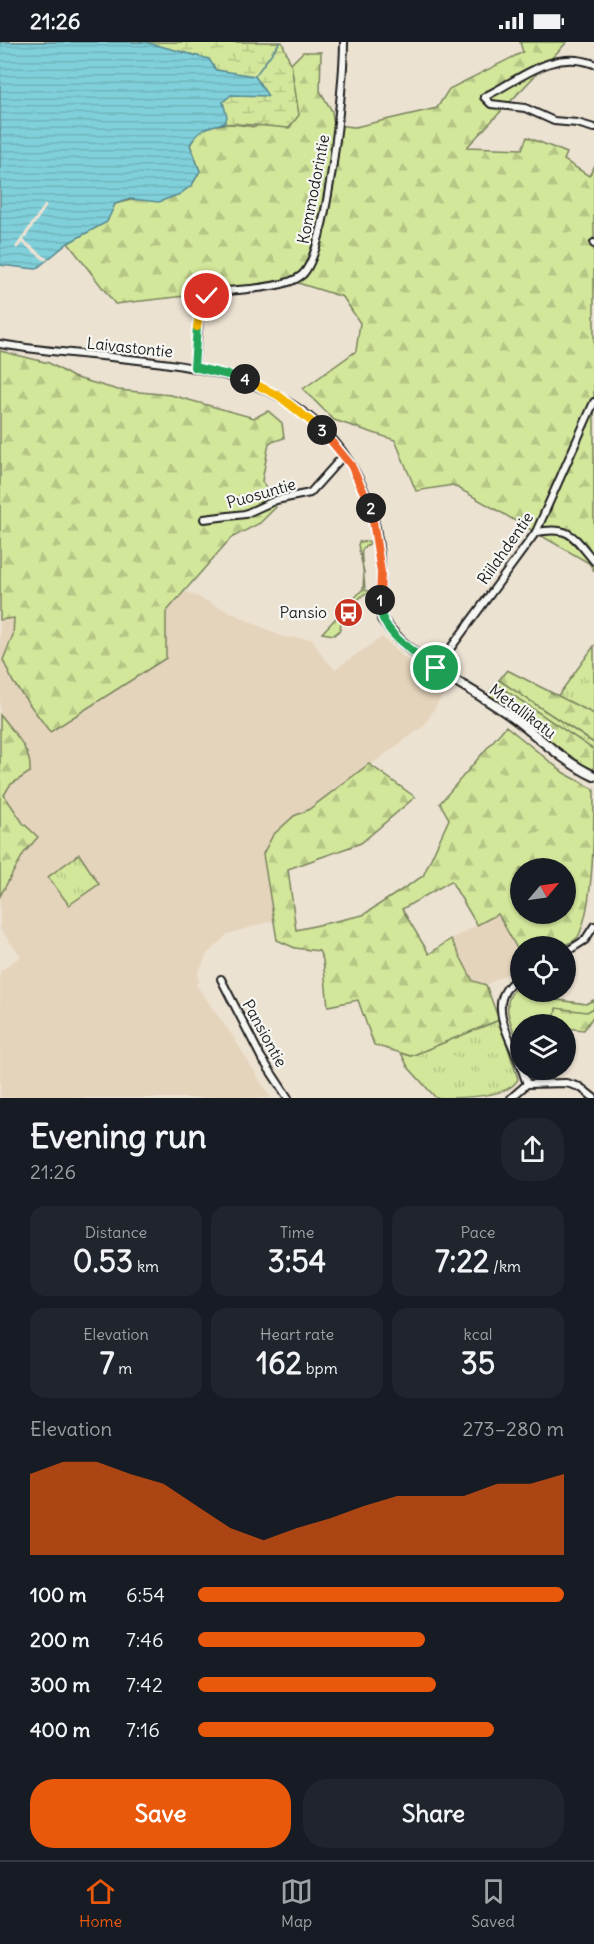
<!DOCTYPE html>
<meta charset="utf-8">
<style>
body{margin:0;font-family:Delius,sans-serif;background:#20242c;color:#f1f3f6;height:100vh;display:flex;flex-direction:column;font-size:22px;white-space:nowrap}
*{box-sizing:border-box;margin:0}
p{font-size:20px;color:#9ea1a6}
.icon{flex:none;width:33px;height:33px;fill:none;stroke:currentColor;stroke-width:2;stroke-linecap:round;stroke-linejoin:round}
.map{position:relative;height:1056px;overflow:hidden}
.details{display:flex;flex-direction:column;background:#171b24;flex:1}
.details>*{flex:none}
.needle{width:39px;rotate:61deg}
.fabs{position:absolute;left:510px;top:816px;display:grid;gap:12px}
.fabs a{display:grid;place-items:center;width:66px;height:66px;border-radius:50%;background:#171b24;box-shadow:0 2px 4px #0004;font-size:30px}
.pin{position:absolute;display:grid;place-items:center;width:51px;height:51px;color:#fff;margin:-26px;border:3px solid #fff;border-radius:50%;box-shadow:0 2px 6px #0007}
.km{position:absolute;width:30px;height:30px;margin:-15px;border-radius:50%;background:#222;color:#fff;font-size:16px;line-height:30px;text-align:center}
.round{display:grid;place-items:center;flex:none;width:63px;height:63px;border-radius:24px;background:#20242c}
.overview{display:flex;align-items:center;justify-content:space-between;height:102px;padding:0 30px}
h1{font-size:33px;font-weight:800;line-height:45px}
.figures{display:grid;grid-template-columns:repeat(3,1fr);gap:9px;height:102px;padding:6px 30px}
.figures div{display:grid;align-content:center;border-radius:15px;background:#20242c;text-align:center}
.figures b{font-size:30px;font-weight:800}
.figures small{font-size:16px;font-weight:400}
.figures p{font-size:16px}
.chart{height:168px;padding:12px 30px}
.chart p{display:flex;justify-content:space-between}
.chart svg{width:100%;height:108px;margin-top:6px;fill:#ea580c;opacity:.7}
.primary-button{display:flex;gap:12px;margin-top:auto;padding:12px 30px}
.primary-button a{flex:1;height:69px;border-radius:24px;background:#ea580c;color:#fff;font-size:24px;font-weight:800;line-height:69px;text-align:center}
.primary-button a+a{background:#20242c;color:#f1f3f6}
ul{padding:0 30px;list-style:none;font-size:20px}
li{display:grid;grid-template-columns:96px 72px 1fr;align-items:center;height:45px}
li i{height:15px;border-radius:8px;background:#ea580c}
.status{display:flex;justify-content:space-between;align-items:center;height:42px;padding:0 30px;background:#171b24;direction:ltr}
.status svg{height:16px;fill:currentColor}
.tabs{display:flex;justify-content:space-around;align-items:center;height:84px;border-top:2px solid #363941;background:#171b24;font-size:16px;color:#9ea1a6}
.tabs a{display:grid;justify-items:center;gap:3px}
.tabs .active{color:#ea580c}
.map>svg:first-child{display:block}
.built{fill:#e5d4bc}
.grass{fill:url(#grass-tufts);stroke:#78825c;stroke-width:1.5}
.forest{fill:url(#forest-firs);stroke:#78825c;stroke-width:1.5;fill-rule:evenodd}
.wetland{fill:url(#wetland-marsh);stroke:#78825c;stroke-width:1.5}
.green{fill:#d3e79b;stroke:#78825c;stroke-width:1.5}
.water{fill:url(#water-rules);stroke:#58888f;stroke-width:1.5}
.pier{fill:#ece2d2}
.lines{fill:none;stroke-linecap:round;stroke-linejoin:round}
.stream{stroke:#58888f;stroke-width:1.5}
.minor-casing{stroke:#1c1c1c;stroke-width:10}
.tertiary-casing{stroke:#1c1c1c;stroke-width:12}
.minor{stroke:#f6f6f2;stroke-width:6}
.tertiary{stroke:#f6f6f2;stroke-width:8}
.split-1-casing{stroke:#fff;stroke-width:12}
.split-2-casing{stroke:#fff;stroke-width:12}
.split-3-casing{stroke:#fff;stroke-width:12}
.split-4-casing{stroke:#fff;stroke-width:12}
.split-5-casing{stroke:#fff;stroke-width:12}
.split-6-casing{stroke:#fff;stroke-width:12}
.split-1{stroke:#22a559;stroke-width:8}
.split-2{stroke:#f0652b;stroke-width:8}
.split-3{stroke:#f0652b;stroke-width:8}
.split-4{stroke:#f5b400;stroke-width:8}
.split-5{stroke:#22a559;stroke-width:8}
.split-6{stroke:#f5b400;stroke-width:8}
.labels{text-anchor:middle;stroke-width:4.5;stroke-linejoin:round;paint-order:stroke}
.street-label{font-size:16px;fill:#1c1c1c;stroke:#f6f6f2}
.poi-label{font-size:16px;fill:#1c1c1c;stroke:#f6f6f2;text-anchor:end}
</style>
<div class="status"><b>21:26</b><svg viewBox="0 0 49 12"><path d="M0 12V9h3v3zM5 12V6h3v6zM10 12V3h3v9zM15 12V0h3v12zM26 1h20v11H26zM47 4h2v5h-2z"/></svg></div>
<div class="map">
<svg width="594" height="1056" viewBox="0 0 594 1056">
<defs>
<pattern id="grass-tufts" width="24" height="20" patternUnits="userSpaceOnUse" patternTransform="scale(1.5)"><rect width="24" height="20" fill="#d3e79b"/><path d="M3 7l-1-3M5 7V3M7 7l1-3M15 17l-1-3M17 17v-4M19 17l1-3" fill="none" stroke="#b5c685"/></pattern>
<pattern id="forest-firs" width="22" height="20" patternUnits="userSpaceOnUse" patternTransform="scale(1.5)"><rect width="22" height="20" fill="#d3e79b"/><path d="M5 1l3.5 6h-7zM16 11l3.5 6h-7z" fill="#b5c685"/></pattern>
<pattern id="wetland-marsh" width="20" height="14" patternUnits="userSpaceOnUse" patternTransform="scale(1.5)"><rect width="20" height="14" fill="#d3e79b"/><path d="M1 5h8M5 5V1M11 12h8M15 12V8" fill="none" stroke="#b5c685"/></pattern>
<pattern id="water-rules" width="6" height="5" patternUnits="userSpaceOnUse" patternTransform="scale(1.5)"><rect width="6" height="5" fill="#80d0db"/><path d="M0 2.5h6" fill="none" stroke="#6eb2bb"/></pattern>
</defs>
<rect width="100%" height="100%" fill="#ece2d2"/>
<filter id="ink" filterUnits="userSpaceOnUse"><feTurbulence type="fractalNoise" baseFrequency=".0167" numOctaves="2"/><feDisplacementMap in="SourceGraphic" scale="12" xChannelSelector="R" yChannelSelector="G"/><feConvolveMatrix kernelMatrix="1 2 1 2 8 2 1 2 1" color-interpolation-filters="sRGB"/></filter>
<g filter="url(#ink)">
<g class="built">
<polygon points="185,549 283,595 312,597 323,615 335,627 382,595 443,652 424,684 308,768 294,774 263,812 275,878 228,892 207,912 197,934 200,939 196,943 232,993 271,1056 0,1056 0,929 21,914 0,887 0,854 24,811 38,795 23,781 4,753 10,743 30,730 26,706 0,673 0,578 14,575 13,593 4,613 8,632 50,690 165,616 166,570"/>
<polygon points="498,872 520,912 520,925 486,943 473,939 451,897"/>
</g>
<g class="grass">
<path d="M373,499c-2,3 -8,4 -11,9 -2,2 3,32 3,40l10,3 -11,1c-12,12 -23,18 -24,36l-6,5 -12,-2 41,-44 1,-17 -6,-27 1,-3z"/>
<polygon points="594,604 594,672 557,655"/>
<polygon points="499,638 594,701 594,708 496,642"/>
<polygon points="79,812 99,842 69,863 48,835"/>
<path d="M499,978l19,59c-8,19 -60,19 -82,19l-28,-31 -7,-14 10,3z"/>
</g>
<g class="forest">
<path d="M520,0h47l-100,105 55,2 5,-12 40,16 -3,7 25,16 5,-9v70l-4,6 4,2v326l-5,-8 -136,-78 -37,6 -21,-51 -61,-20 -31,-31 53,-38 4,-28 -17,-26 -58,-18 -82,15 -88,10 -47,-61 38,-21 9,-18 77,-19 8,-14 -10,-26c15,-28 37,-22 65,-18l39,-40 -3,-23 12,-12h18l-1,39 12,20 2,14 21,2 82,-19 12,-19 74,-37z"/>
<polygon points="0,309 49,321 73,335 118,348 171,353 254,376 268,369 282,381 284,396 269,401 262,439 276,465 260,481 231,496 166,570 166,616 50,690 13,640 3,618 13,593 14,576 0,578"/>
<polygon points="507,628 594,672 594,701 499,638"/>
<polygon points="496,642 594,708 594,730 560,710 487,653"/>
<path d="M0,673c13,17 32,34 30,57l-20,13 -6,10 19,28 15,14 -14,16 -24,43z"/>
<path d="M506,684l58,47 30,16c0,39 0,117 -16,148 -13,14 -40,9 -58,9v8l-22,-40 -21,11 -26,-44 -49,28 27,45 22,-15 22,42 13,4 13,35 -88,36 -37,-11 -16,-45 -30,6 -5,-46 -4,-9 -24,-3 -18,-8 -14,-86 10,-19 21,-19 14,-6 61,-46 46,33 -54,46 -73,26 8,61 67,-15 60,-39 26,-57 -9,-16zM520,826h46v46h-46z"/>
<polygon points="557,958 586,962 594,958 594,973 584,988 566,986 566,982 554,982"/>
</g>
<path class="wetland" d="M0,0h282l9,22 8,51 -10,13c-22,-1 -77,-11 -92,5 -3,3 -5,9 -7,12l4,9z"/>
<path class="green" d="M520,943v7h32l5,8 29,4 8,-4v8l-7,4 -31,-4 -2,16h-34v24c-7,-21 -24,-47 0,-63z"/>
<path class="water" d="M0,0h145l64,17 7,11 39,6 13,20 -37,-1 -8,7 4,15 -2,6c-17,3 -27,7 -35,22l10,26 -8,14 -12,9 -21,8 -29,-3 -15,5 -8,18 -39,21 -32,26 -36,-4z"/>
<polygon class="pier" points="45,162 47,164 24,198 48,217 45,219 22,201 17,207 15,205"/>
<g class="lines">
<polyline class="stream" points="255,34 280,0"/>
<defs>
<g id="minor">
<path d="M594,22c-42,-16 -74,16 -110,33l7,7 34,4 29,13 23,2 17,5"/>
<polyline points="594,202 594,201"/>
<path d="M0,302c136,24 310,-1 369,158 8,22 11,48 12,72 0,16 -3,30 1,45"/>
<path d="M194,325l6,-56 7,-15 10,-4c22,-3 69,-3 85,-17 26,-23 42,-194 42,-233"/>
<polyline points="204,477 245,472 276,458 310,451 344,413"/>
<path d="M536,490c35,-6 37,4 58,29"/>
<polyline points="436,626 536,490 594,360"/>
<polyline points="566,910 585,898 594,884"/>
<path d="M520,935c-37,22 -11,56 0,88"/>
<polyline points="221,937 261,1015 288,1056"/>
<polyline points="522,1028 527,1042"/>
<polyline points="511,1056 527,1042 566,1041 580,1045 594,1056"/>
</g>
<path id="tertiary" d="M382,577c33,47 92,68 137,103 25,20 46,40 75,54"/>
</defs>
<use href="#minor" class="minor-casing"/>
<use href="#tertiary" class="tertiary-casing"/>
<use href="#minor" class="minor"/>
<use href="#tertiary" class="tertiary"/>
</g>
</g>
<g class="lines" filter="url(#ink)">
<defs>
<path id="split-1" d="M380,558c-4,30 35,53 56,68"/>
<polyline id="split-2" points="371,466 381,530 380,558"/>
<polyline id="split-3" points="322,388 351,423 371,466"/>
<polyline id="split-4" points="245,337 279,354 322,388"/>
<polyline id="split-5" points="197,285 194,325 245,337"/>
<polyline id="split-6" points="197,285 200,269 207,254"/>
</defs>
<use href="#split-1" class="split-1-casing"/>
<use href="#split-2" class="split-2-casing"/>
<use href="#split-3" class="split-3-casing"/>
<use href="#split-4" class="split-4-casing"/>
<use href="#split-5" class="split-5-casing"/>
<use href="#split-6" class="split-6-casing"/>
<use href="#split-1" class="split-1"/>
<use href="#split-2" class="split-2"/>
<use href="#split-3" class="split-3"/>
<use href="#split-4" class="split-4"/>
<use href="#split-5" class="split-5"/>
<use href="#split-6" class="split-6"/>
</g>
<defs>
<symbol id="bus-disc" viewBox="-11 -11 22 22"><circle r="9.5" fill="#c8321e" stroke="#f6f6f2"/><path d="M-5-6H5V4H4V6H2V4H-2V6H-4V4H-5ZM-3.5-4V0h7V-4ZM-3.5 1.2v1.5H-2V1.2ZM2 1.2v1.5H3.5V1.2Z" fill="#fff"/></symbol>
</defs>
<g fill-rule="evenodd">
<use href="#bus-disc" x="332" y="554" width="33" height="33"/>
</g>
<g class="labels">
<g class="street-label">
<text transform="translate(313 147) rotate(-79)" y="6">Kommodorintie</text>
<text transform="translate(130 305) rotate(6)" y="6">Laivastontie</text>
<text transform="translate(261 451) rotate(-16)" y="6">Puosuntie</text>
<text transform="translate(505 506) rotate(-55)" y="6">Riilahdentie</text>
<text transform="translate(523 669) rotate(37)" y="6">Metallikatu</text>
<text transform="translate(265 991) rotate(61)" y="6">Pansiontie</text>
</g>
<g class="poi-label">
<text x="327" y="576">Pansio</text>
</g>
</g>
</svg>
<div class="fabs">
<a><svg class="needle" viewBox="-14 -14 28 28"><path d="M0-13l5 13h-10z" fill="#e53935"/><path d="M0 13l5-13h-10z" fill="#9ea1a6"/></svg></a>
<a><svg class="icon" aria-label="locate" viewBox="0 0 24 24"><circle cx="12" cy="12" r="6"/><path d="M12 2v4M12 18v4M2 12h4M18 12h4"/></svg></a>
<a><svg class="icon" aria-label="layers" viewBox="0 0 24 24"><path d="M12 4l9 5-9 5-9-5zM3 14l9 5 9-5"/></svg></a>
</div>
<div class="pin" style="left:436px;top:626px;background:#1e9e55"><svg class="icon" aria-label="arrive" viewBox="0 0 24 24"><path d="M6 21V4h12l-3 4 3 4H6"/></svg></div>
<div class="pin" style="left:207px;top:254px;background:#d93025"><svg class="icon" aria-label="check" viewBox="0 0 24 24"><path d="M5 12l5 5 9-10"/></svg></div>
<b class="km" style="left:380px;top:558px">1</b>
<b class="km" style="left:371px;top:466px">2</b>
<b class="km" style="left:322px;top:388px">3</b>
<b class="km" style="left:245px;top:337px">4</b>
</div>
<section class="details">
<div class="overview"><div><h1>Evening run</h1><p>21:26</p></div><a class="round"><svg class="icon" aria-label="share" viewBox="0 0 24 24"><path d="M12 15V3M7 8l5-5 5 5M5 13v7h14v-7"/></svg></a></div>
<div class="figures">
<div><p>Distance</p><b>0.53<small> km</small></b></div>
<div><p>Time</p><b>3:54</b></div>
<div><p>Pace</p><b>7:22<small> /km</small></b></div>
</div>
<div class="figures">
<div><p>Elevation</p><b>7<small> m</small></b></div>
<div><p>Heart rate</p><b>162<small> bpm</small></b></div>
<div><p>kcal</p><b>35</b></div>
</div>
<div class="chart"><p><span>Elevation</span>273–280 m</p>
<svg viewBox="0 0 160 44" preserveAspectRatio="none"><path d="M0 44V11L10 6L20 6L30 11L40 15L50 24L60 33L70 38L80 33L90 29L100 24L110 20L120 20L130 20L140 15L150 15L160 11V44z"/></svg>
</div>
<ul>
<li><b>100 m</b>6:54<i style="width:100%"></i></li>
<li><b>200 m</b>7:46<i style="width:62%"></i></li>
<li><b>300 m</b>7:42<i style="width:65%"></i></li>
<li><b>400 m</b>7:16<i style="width:81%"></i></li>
</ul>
<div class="primary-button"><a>Save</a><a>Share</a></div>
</section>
<nav class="tabs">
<a class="active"><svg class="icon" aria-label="home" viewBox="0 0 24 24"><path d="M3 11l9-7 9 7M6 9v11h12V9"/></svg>Home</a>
<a><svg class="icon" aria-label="map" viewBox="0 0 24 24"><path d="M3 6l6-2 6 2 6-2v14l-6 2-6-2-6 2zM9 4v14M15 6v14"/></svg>Map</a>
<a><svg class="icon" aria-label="saved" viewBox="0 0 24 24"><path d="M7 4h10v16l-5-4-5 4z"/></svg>Saved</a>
</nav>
